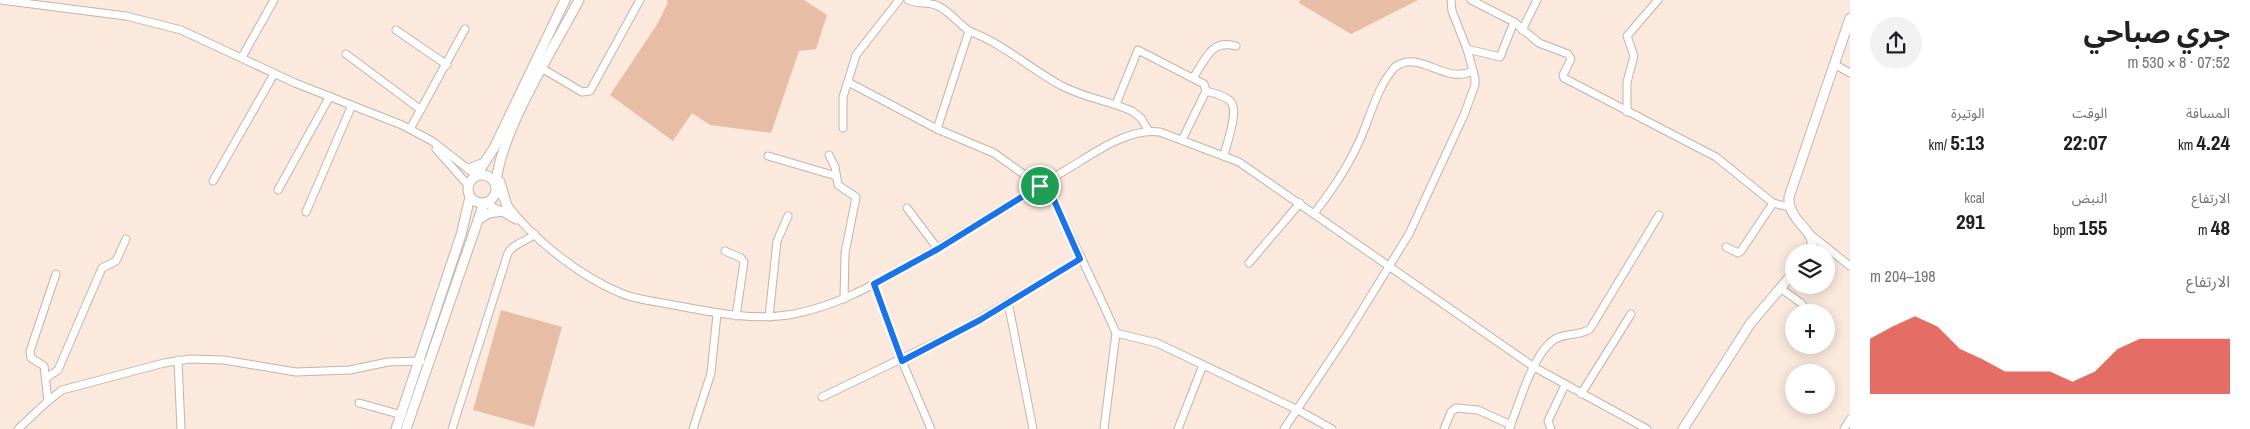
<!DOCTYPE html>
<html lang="ar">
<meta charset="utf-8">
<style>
body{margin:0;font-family:"Archivo Narrow","Noto Sans Arabic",sans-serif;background:#f2f2f2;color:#202124;direction:rtl;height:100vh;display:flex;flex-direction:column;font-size:19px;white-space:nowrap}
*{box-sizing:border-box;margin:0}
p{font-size:16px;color:#757577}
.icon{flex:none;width:28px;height:28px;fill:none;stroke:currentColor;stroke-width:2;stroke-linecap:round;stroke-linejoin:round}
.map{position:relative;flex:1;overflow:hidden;direction:ltr}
.details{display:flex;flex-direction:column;background:#fff;width:400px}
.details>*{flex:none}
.buttons{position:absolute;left:1785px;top:244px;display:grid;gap:10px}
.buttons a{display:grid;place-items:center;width:50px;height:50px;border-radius:50%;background:#fff;box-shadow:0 2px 12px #0003;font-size:25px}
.pin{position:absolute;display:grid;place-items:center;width:42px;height:42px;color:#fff;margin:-21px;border:2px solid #fff;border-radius:50%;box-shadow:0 1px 5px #0007}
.round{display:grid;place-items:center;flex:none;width:52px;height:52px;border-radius:26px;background:#f2f2f2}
.overview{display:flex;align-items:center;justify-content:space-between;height:85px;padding:0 20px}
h1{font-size:28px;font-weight:700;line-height:38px}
.metrics{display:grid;grid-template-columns:repeat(3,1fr);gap:8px;height:85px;padding:5px 20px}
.metrics div{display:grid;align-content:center}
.metrics b{font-size:21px;font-weight:700}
.metrics small{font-size:14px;font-weight:400}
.metrics p{font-size:14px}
.chart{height:140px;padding:10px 20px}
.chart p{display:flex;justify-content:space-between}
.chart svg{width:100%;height:90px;margin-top:5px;fill:#d93025;opacity:.7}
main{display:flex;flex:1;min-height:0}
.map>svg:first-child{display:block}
.green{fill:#e7bda5}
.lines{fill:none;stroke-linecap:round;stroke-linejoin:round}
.minor-casing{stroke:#c5b3a9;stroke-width:9}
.tertiary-casing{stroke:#c5b3a9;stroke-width:11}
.minor{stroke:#fff;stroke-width:7}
.tertiary{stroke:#fff;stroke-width:9}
.route-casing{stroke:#fff;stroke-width:10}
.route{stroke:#1a73e8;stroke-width:6}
</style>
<main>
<section class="details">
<div class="overview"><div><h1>جري صباحي</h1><p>07:52 · 8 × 530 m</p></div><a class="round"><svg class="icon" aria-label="share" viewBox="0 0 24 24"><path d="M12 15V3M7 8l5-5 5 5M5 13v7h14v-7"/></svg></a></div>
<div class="metrics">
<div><p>المسافة</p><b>4.24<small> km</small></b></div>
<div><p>الوقت</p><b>22:07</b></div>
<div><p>الوتيرة</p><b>5:13<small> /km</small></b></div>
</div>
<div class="metrics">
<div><p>الارتفاع</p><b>48<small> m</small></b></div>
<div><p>النبض</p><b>155<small> bpm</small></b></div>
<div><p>kcal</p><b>291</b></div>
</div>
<div class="chart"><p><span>الارتفاع</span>198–204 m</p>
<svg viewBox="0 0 160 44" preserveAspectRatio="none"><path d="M0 44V17L10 11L20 6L30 11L40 22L50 27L60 33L70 33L80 33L90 38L100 33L110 22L120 17L130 17L140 17L150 17L160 17V44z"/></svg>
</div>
</section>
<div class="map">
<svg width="1850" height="429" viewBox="0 0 1850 429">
<rect width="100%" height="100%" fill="#fbe9de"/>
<g class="green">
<polygon points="666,0 804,0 827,15 816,49 799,51 771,133 710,125 692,113 673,141 610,95 658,23 668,2"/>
<polygon points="1300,0 1418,0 1351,34 1299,3"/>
<polygon points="501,310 562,327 534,427 473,410"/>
</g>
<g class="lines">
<defs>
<g id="minor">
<polyline points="0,0 126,16 181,30 295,83 402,125 432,141 472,172"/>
<path d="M908,0c11,5 20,1 30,6 10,4 21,18 31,25"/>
<polyline points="1471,0 1514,22 1539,43 1568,54 1571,59 1563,75 1564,78 1716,157 1773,203 1789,207"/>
<polyline points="396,30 447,65"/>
<polyline points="1522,30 1537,0"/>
<polyline points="1467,49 1500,57 1514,22"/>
<polyline points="346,54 421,110"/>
<polyline points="242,57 274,0"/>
<polyline points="1834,64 1850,73"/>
<polyline points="543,69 582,92 590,91 640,0"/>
<path d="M1193,78c13,-19 18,-39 43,-32"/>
<polyline points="848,82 937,129"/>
<path d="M1206,91c7,2 17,4 23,9 12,8 -3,44 -5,56"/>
<polyline points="1116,104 1138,50 1204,84 1206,91 1182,140"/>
<polyline points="1627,112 1627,82 1634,56 1627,36 1658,0"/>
<polyline points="843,128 843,97 856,55 899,0"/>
<polyline points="410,129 465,29"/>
<polyline points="436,149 468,185"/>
<polyline points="829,155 835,167 838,185 856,197 845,253 844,299"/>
<polyline points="768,156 836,176"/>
<polyline points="213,181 274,74"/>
<path d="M1046,182c22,51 48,100 70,151"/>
<path d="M1040,186l-46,-33 -57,-24 32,-98c35,13 61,38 93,55 23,12 47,15 70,25l9,7 7,12"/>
<path d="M497,189c24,42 81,87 126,105 13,5 27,7 40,9 44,8 87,19 131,11 41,-8 76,-27 111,-47 53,-30 104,-63 156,-94 28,-16 65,-46 99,-41l79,30 295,205 113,62"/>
<polyline points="278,190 330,96"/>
<polyline points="486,203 516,220"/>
<polyline points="907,208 938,249"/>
<polyline points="306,212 352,105"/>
<path d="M1314,214c17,-23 32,-44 44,-70 12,-25 18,-56 37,-77 26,-18 48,18 78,4"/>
<polyline points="1811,235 1850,266"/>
<polyline points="1726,247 1738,253 1741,251 1773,203"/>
<polyline points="725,251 741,258 744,262 736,316"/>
<polyline points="1249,263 1300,203"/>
<polyline points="874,284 902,361 931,429"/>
<polyline points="1780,288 1801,303 1808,312"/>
<polyline points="1008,302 1033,429"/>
<polyline points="769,317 777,241 788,216"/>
<polyline points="1818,345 1818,347"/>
<polyline points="178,360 181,429"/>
<polyline points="46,378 58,370 102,268 116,261 126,239"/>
<polyline points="1581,394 1631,314"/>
<polyline points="822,397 961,330 1080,259"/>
<polyline points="48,401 44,366 31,358 30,351 56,274"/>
<polyline points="359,403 402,415"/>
<polyline points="18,429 48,401 62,390 164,363 190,359 224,360 296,372 350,370 388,362 421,361"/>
<path d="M452,429l56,-176c6,-10 18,-11 27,-19"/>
<polyline points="693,429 711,373 717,314"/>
<polyline points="1104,429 1116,333 1157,343 1296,409 1332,429"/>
<polyline points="1178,429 1203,365"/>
<polyline points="1284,429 1348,333 1409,234 1464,115 1475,85 1475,78 1467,49 1452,11 1451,0"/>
<polyline points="1444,429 1451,412 1456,408 1478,410 1511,425"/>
<path d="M1509,429c10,-24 22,-70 42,-87 11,-10 27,-5 39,-13l69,-114"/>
<polyline points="1551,429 1548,421 1565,385"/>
<polyline points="1844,429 1850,419"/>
</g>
<g id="tertiary">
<polyline points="469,169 484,163"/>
<circle cx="482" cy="189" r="14"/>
<polyline points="476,176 494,148 565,0"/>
<polyline points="500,182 507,206"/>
<path d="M496,185c3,-52 58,-137 83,-185"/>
<polyline points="479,219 489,213 502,211"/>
<path d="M1809,252c14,-19 -22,-29 -20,-55l61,-179"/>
<polyline points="396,429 461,235 470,197"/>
<polyline points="406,429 484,203"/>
<polyline points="1683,429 1750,324 1794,272"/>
</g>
</defs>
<use href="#minor" class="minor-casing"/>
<use href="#tertiary" class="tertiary-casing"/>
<use href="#minor" class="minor"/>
<use href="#tertiary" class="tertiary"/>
</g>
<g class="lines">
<defs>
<polygon id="route" points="1046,182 1080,259 980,320 902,361 874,284 938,249"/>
</defs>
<use href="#route" class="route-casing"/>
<use href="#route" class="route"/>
</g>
</svg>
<div class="buttons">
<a><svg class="icon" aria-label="layers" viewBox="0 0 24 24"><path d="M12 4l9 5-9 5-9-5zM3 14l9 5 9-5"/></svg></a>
<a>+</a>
<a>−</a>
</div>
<div class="pin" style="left:1040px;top:186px;background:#1e9e55"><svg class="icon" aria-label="arrive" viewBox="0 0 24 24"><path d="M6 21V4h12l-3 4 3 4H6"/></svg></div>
</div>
</main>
